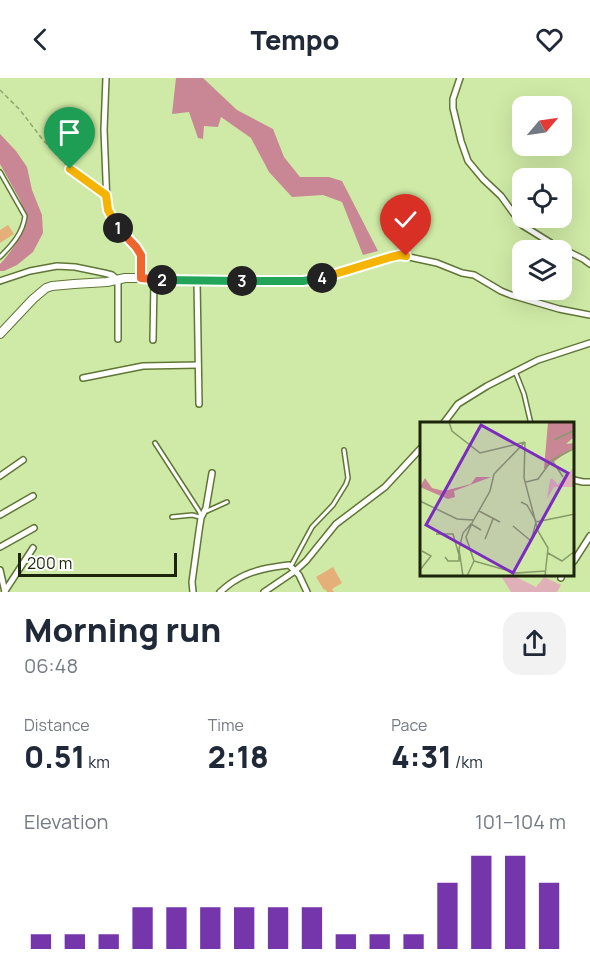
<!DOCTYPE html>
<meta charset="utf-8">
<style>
body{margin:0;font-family:Manrope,sans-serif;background:#f2f2f3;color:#1f2937;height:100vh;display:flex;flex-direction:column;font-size:22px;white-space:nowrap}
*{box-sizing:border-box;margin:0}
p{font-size:20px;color:#747a83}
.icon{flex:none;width:33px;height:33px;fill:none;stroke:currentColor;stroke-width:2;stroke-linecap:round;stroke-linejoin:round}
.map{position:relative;height:514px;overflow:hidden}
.drawer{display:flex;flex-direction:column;background:#fff;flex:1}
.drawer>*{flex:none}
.needle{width:39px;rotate:61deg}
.fabs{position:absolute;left:512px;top:18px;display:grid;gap:12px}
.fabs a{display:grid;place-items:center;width:60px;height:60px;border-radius:12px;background:#fff;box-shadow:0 6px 24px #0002;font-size:30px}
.scale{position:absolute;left:18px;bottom:15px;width:159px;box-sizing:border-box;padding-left:6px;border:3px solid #1c250a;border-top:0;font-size:16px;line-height:21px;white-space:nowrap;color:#1c250a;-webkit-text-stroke:4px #fff;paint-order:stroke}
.pin{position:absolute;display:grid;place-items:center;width:51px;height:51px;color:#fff;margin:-62px -26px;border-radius:50% 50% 50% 0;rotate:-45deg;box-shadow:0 0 6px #0007}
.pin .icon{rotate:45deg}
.km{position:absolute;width:30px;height:30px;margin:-15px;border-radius:50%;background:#222;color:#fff;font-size:16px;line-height:30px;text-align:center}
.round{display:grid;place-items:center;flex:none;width:63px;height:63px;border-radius:18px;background:#f2f2f3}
.head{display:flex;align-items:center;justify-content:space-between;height:102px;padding:0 24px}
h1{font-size:33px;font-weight:800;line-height:45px}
.figures{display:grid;grid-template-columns:repeat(3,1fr);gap:9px;height:102px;padding:6px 24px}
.figures div{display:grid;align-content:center}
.figures b{font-size:30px;font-weight:800}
.figures small{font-size:16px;font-weight:400}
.figures p{font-size:16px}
.chart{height:168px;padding:12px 24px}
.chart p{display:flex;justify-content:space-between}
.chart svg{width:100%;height:108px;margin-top:6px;stroke:#7636ab;stroke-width:6}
header{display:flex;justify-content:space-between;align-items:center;height:78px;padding:0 24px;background:#fff;font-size:27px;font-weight:800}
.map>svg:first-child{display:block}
.green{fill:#e0b0b9}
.forest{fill:#c98795}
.building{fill:#e4af79}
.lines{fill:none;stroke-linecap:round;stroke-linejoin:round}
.lane-casing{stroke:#607637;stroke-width:6}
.street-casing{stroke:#607637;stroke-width:8}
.secondary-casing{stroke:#607637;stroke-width:10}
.path{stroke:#8fa46e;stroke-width:1.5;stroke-dasharray:4.5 3;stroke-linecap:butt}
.lane{stroke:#fff;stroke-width:3}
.street{stroke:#fff;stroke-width:5}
.secondary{stroke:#fff;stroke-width:8}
.split-1-casing{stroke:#fff;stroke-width:12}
.split-2-casing{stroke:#fff;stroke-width:12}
.split-3-casing{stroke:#fff;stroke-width:12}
.split-4-casing{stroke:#fff;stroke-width:12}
.split-5-casing{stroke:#fff;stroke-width:12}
.split-1{stroke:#f5b400;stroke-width:8}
.split-2{stroke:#f0652b;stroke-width:8}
.split-3{stroke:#22a559;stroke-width:8}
.split-4{stroke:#22a559;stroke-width:8}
.split-5{stroke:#f5b400;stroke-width:8}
.inset-road{fill:none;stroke:#879b68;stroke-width:1.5}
.view{fill:#7b2cbf;fill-opacity:0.15;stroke:#7b2cbf;stroke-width:3}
.inset-edge{fill:none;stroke:#1c250a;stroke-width:3}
</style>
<header><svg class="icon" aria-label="back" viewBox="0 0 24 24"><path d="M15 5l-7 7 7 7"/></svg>Tempo<svg class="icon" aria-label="heart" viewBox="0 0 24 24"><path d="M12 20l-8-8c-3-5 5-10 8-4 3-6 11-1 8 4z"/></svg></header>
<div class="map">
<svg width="590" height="514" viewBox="0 0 590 514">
<rect width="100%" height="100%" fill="#cfeaa6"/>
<polygon class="green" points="501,498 514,498 536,509 544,499 561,507 557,514 511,514"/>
<g class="forest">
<polygon points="176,0 203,0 237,32 273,51 284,79 300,99 329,99 342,103 378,173 363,177 342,124 323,117 292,119 269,94 251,60 221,39 218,49 204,48 203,61 198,60 189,34 172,36"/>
<path d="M0,56l16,17 11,16 5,23 10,25 1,18 -10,19 -16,13 -13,6h-4v-7c14,-15 20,-26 27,-45l-7,-19 -20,-36z"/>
</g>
<g class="building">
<polygon points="8,147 14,156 0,165 0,152"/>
<polygon points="333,489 342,505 332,511 334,514 327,514 325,511 324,512 316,499"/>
</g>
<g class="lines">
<defs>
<g id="lane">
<path d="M0,94l25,44c-2,17 -13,29 -25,41"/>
<polyline points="515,293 524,316 531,346"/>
<polyline points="155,365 199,433 201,438"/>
<polyline points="207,433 227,424"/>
<polyline points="172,439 192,437 200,439"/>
<polyline points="291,488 312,449 333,427 346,406 348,400 344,372"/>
</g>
<g id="street">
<polyline points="106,0 104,52 107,126 108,131 114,143 136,169 141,177 141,200 154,202 311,202 325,200 384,181 400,177 437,185 462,195 474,197 501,213 511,217 559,231 590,237"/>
<polyline points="460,0 453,21 453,30 461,63 468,83 483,101 501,118 522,147 551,165 583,181 590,186"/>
<polyline points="197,202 199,326"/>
<polyline points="0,203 30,193 57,188 75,189 104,195 112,197 118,202 118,261"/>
<polyline points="153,262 154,202"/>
<polyline points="83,300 143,288 198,287"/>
<polyline points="443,346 458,326 487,308 538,282 590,265"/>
<polyline points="0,398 23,382"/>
<polyline points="574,402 583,404 590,404"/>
<polyline points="0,437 33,418"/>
<polyline points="0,469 34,450"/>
<polyline points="574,483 590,458"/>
<polyline points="0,492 5,514"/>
<polyline points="561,500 562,497"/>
<polyline points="5,513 33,470"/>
<polyline points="193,514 192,504 199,453 201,440 206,430 212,395"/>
<path d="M220,514c5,-4 10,-9 16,-12 15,-10 36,-13 53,-15l10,10 8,17"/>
<polyline points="264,514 295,493 306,483 336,446 385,409 422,369"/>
</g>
<polyline id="secondary" points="0,256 33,221 46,210 52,208 74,206 107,204 125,200 141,200"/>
</defs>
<use href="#lane" class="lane-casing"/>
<use href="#street" class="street-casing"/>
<use href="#secondary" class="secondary-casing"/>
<polyline class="path" points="0,12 20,32 43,62 70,91 100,113"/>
<use href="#lane" class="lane"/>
<use href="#street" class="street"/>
<use href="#secondary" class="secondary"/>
</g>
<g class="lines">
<defs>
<polyline id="split-1" points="70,91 106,117 108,132 118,150"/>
<polyline id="split-2" points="118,150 136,169 141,177 141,200 162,202"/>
<polyline id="split-3" points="162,202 242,203"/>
<polyline id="split-4" points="242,203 303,203 322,200"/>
<polyline id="split-5" points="322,200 391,179 400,177 406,178"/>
</defs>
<use href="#split-1" class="split-1-casing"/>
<use href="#split-2" class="split-2-casing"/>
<use href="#split-3" class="split-3-casing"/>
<use href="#split-4" class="split-4-casing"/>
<use href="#split-5" class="split-5-casing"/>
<use href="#split-1" class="split-1"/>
<use href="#split-2" class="split-2"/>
<use href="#split-3" class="split-3"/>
<use href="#split-4" class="split-4"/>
<use href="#split-5" class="split-5"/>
</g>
<g transform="translate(420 344)">
<rect width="154" height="154" fill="#cfeaa6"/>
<path d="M154,45v20h-20l-7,12 3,-19 2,-2 6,7z" fill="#e0b0b9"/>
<path d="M128,0h26v15l-8,7 8,-1v4l-30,22zM56,55h15l-37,14 1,6 -7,2 -28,-12 5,-9 7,10 12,3 27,-7z" fill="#c98795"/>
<path class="inset-road" d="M29,0l3,9 28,22 45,-11M134,18l21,-10M105,20l-1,36 14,53 10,17 -3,28M132,38l11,17M106,60l12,-3 14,-19 23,-12M0,79l37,18 16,1M101,80l6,3 9,16M59,89l21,11M116,100l39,-8M93,104l18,15 5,-19M16,112h17l6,21M65,117l8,-20M128,131l14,8 13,-10M25,135l3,4h11v-8M54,139l42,12 30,-2M0,148l11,-14 -9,-5M43,154l-4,-27 4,-16 8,-9 10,6M47,154l7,-15 -8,-24 6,-14 18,-32 4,-17 31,-32"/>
<path class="view" d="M61,3l87,48 -55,100 -87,-48z"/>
<rect width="154" height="154" class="inset-edge"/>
</g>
</svg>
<div class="fabs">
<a><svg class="needle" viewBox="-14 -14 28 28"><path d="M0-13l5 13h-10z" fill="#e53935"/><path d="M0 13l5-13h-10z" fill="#747a83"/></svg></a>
<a><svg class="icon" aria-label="locate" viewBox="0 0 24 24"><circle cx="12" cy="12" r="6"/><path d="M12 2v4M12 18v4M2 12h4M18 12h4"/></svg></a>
<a><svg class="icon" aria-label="layers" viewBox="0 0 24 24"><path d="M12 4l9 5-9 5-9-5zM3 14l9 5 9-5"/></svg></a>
</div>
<div class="scale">200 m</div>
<div class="pin" style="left:70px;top:91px;background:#1e9e55"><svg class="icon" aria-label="arrive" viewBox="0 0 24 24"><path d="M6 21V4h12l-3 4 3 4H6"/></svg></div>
<div class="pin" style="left:406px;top:178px;background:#d93025"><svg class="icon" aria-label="check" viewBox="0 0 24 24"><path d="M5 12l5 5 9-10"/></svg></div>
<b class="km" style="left:118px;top:150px">1</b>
<b class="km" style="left:162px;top:202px">2</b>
<b class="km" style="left:242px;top:203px">3</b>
<b class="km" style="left:322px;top:200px">4</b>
</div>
<section class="drawer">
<div class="head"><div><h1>Morning run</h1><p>06:48</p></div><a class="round"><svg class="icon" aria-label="share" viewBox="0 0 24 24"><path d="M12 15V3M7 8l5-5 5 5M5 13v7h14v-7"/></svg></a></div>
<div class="figures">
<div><p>Distance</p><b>0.51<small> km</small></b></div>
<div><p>Time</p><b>2:18</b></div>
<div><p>Pace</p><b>4:31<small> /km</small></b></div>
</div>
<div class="chart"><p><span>Elevation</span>101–104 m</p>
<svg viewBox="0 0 160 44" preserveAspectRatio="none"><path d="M5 44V38M15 44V38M25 44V38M35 44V27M45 44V27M55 44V27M65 44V27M75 44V27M85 44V27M95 44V38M105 44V38M115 44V38M125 44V17M135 44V6M145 44V6M155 44V17"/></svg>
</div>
</section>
